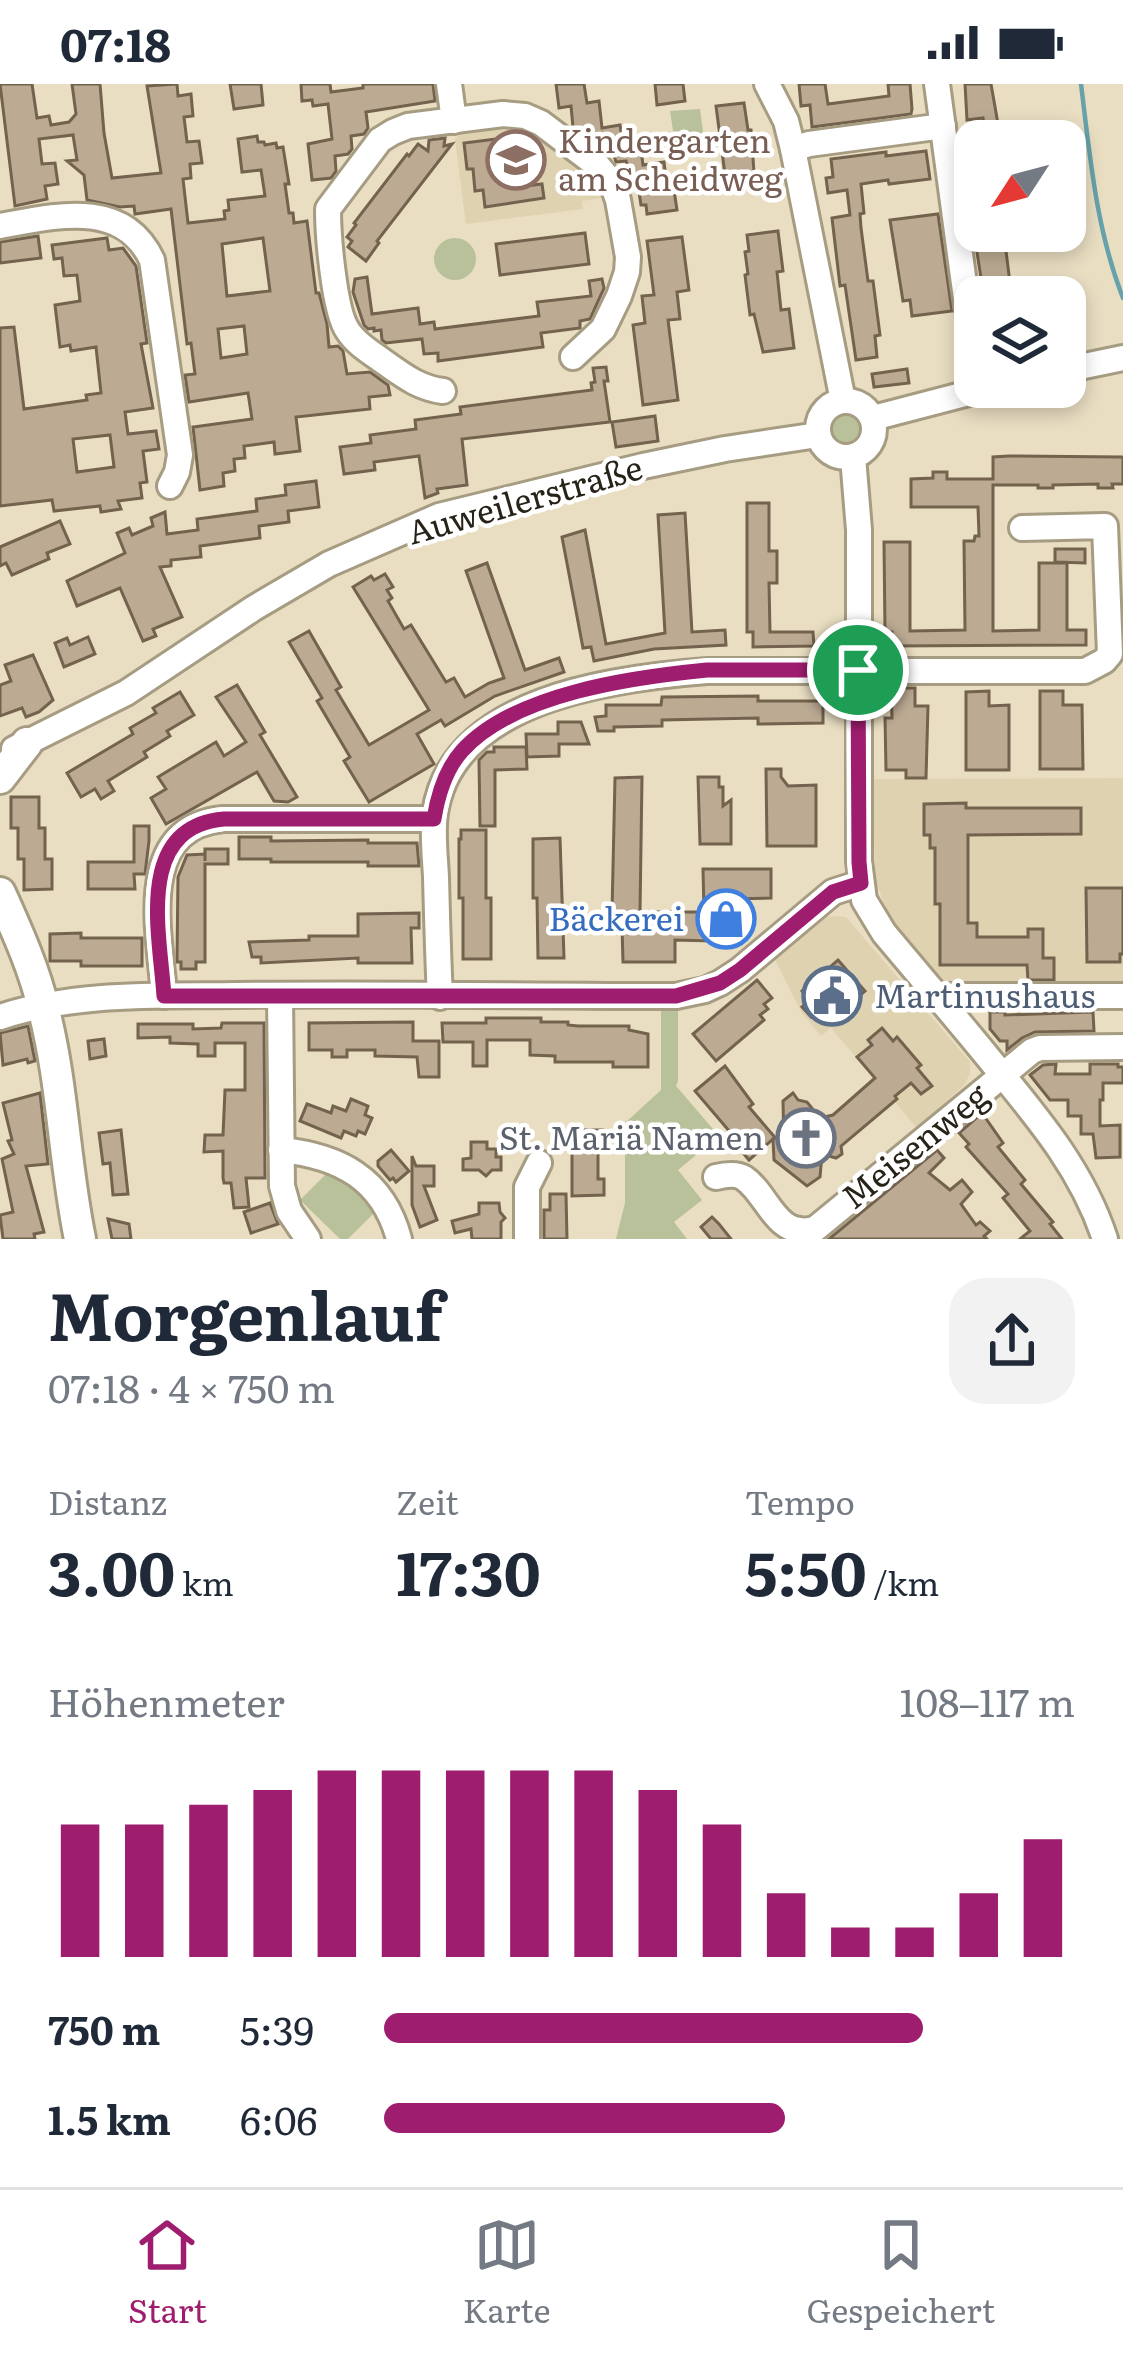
<!DOCTYPE html>
<html lang="de">
<meta charset="utf-8">
<style>
body{margin:0;font-family:Literata,serif;background:#f2f2f3;color:#1f2937;height:100vh;display:flex;flex-direction:column;font-size:45px;white-space:nowrap}
*{box-sizing:border-box;margin:0}
p{font-size:39px;color:#747a83}
.icon{flex:none;width:66px;height:66px;fill:none;stroke:currentColor;stroke-width:2;stroke-linecap:round;stroke-linejoin:round}
.map{position:relative;height:1155px;overflow:hidden}
.drawer{display:flex;flex-direction:column;background:#fff;flex:1}
.drawer>*{flex:none}
.needle{width:78px;rotate:234deg}
.tools{position:absolute;left:954px;top:36px;display:grid;gap:24px}
.tools a{display:grid;place-items:center;width:132px;height:132px;border-radius:24px;background:#fff;box-shadow:0 6px 18px #0003;font-size:60px}
.pin{position:absolute;display:grid;place-items:center;width:102px;height:102px;color:#fff;margin:-51px;border:6px solid #fff;border-radius:50%;box-shadow:0 3px 12px #0007}
.round{display:grid;place-items:center;flex:none;width:126px;height:126px;border-radius:36px;background:#f2f2f3}
.head{display:flex;align-items:center;justify-content:space-between;height:204px;padding:0 48px}
h1{font-size:66px;font-weight:700;line-height:90px}
.figures{display:grid;grid-template-columns:repeat(3,1fr);gap:18px;height:204px;padding:12px 48px}
.figures div{display:grid;align-content:center}
.figures b{font-size:60px;font-weight:700}
.figures small{font-size:33px;font-weight:400}
.figures p{font-size:33px}
.chart{height:336px;padding:24px 48px}
.chart p{display:flex;justify-content:space-between}
.chart svg{width:100%;height:216px;margin-top:12px;stroke:#9f1d6f;stroke-width:6}
ul{padding:0 48px;list-style:none;font-size:39px}
li{display:grid;grid-template-columns:192px 144px 1fr;align-items:center;height:90px}
li i{height:30px;border-radius:15px;background:#9f1d6f}
.status{display:flex;justify-content:space-between;align-items:center;height:84px;padding:0 60px;background:#fff;direction:ltr}
.status svg{height:33px;fill:currentColor}
.menu{display:flex;justify-content:space-around;align-items:center;height:168px;border-top:3px solid #e0e1e3;background:#fff;font-size:33px;color:#747a83}
.menu a{display:grid;justify-items:center;gap:6px}
.menu .selected{color:#9f1d6f}
.map>svg:first-child{display:block}
.built{fill:#dfd2b0}
.green{fill:#b8c19a}
.lines{fill:none;stroke-linecap:round;stroke-linejoin:round}
.stream{stroke:#67a2aa;stroke-width:4.5}
.building{fill:#bcaa93;stroke:#73624d;stroke-width:3;fill-rule:evenodd}
.minor-casing{stroke:#a69c82;stroke-width:30}
.major-casing{stroke:#a69c82;stroke-width:36}
.minor{stroke:#fff;stroke-width:24}
.major{stroke:#fff;stroke-width:30}
.route-casing{stroke:#fff;stroke-width:24}
.route{stroke:#9f1d6f;stroke-width:15}
.labels{text-anchor:middle;stroke-width:9;stroke-linejoin:round;paint-order:stroke}
.education-label{font-size:33px;fill:#785e54;stroke:#fff;text-anchor:start}
.street-label{font-size:33px;fill:#272318;stroke:#fff}
.shop-label{font-size:33px;fill:#366cbe;stroke:#fff;text-anchor:end}
.service-label{font-size:33px;fill:#4e5e75;stroke:#fff;text-anchor:start}
.worship-label{font-size:33px;fill:#5b616d;stroke:#fff;text-anchor:end}
</style>
<div class="status"><b>07:18</b><svg viewBox="0 0 49 12"><path d="M0 12V9h3v3zM5 12V6h3v6zM10 12V3h3v9zM15 12V0h3v12zM26 1h20v11H26zM47 4h2v5h-2z"/></svg></div>
<div class="map">
<svg width="1123" height="1155" viewBox="0 0 1123 1155">
<rect width="100%" height="100%" fill="#e9dec2"/>
<g class="built">
<polygon points="506,40 526,43 593,91 608,113 582,117 583,125 466,140 455,56 462,46"/>
<polygon points="1123,694 1123,906 944,901 891,839 875,794 873,695"/>
<polygon points="837,832 846,833 970,978 970,989 965,1000 917,1044 831,944 821,952 801,928 775,876 825,833"/>
</g>
<g class="green">
<polygon points="700,25 705,63 676,66 670,27"/>
<circle cx="455" cy="175" r="21"/>
<circle cx="846" cy="346" r="16"/>
<polygon points="661,924 678,924 678,997 676,1002 719,1052 678,1086 702,1116 674,1138 687,1155 616,1155 625,1119 625,1039 661,1006"/>
<polygon points="332,1084 376,1127 348,1155 340,1155 300,1116"/>
</g>
<g class="lines">
<path class="stream" d="M1081,0c9,72 15,145 42,214"/>
</g>
<g class="building">
<path d="M0,0h32l5,34 12,-2 2,9 18,-3 7,-8 -4,-30h28l4,49 8,45 49,-5 -14,-87 30,-2 1,12 13,-2 2,22 -9,1 3,25 12,-1 3,22 -12,1 1,14 -8,1 5,44 37,-4 -1,-8 5,-1 -1,-10 37,-4 -4,-26 -19,2 -4,-33 19,-3 1,6h6l1,3 11,-2 1,5 6,-1 6,37h-4l4,29h4l1,10 13,-2 9,72h3l8,31 2,23 9,-1 5,5 4,23 23,-2 18,13 2,10 -21,2 1,12 -74,8 4,34 -25,3 -1,-12 -30,4 1,12 -11,1 1,12 -12,2 1,13 -24,4 -7,-63 59,-8 -4,-26 -59,9 -4,-27 10,-1 -4,-31 -4,1 -16,-135 -36,5 -1,-8 -14,1 -33,-7 -3,-25 -17,-14 10,-1 -4,-25 -34,4 3,25 13,-1 3,21 -13,2 2,13 -32,7zM263,154l7,53 -43,5 -5,-52zM244,242l3,28 -26,4 -3,-29z"/>
<polygon points="230,0 261,0 263,21 234,25"/>
<polygon points="301,0 330,0 331,8 363,4 363,0 433,0 435,17 366,28 368,44 364,50 351,52 352,65 348,70 335,72 336,87 331,94 312,96 308,60 332,55 328,20 313,22 312,16 302,17"/>
<polygon points="556,0 584,0 587,19 599,17 602,44 620,41 623,60 640,58 643,81 664,78 666,94 672,93 677,126 647,130 646,121 641,121 636,89 631,90 626,77 616,78 611,62 601,63 592,57 591,46 580,47 573,43 571,22 559,24"/>
<polygon points="655,0 683,0 685,17 657,21"/>
<polygon points="799,0 825,0 828,20 889,12 888,0 910,0 912,25 911,30 812,43 810,21 801,22"/>
<polygon points="965,0 991,0 1001,57 986,57 983,34 967,36"/>
<polygon points="744,19 748,46 751,46 755,103 727,106 716,22"/>
<polygon points="519,52 525,102 542,100 544,114 485,123 483,106 475,107 473,85 467,85 464,59"/>
<polygon points="445,54 444,62 452,60 377,157 379,159 366,177 348,163 352,157 347,153 356,141 354,139 407,70 409,72 418,60 428,67 429,56"/>
<polygon points="926,67 930,95 889,100 888,96 861,100 864,129 860,130 861,144 868,197 873,197 880,251 875,252 877,273 856,276 845,201 840,202 832,134 850,131 847,106 828,109 826,94 833,93 831,75 886,68 886,72"/>
<polygon points="938,130 952,227 912,232 910,216 903,217 890,136"/>
<polygon points="778,147 783,187 777,188 781,226 789,225 794,264 763,268 754,230 750,231 745,191 748,190 745,168 749,167 747,151"/>
<polygon points="978,147 1030,147 1030,155 1005,159 1010,199 1015,199 1017,213 984,213 976,162 980,162"/>
<polygon points="585,149 589,180 500,191 496,160"/>
<polygon points="38,152 41,174 0,179 0,158"/>
<polygon points="682,153 689,206 677,208 680,235 668,236 678,316 643,321 633,241 645,239 642,212 654,211 647,157"/>
<path d="M107,154l2,12 14,-2 13,18 11,77 -6,1 12,64 -28,4 3,22 28,-3 3,18 -16,2 4,31 -7,1 2,15 -24,3 3,8 -20,3 -1,-6 -46,5 -2,-11 -52,6v-178l14,-1 10,82 63,-9 -1,-5 15,-2 -5,-46 -25,4 -1,-6 -10,2 -5,-42 25,-4 -3,-26 -13,1 -2,-18 -8,1 -2,-14zM110,351l4,32 -37,5 -4,-33z"/>
<polygon points="367,193 372,230 418,224 420,240 434,238 435,245 539,232 537,218 591,212 589,197 602,195 604,204 590,235 580,237 580,244 541,249 543,263 438,277 438,269 424,270 422,255 386,259 382,256 381,246 374,247 374,244 368,245 364,241 353,208 355,195"/>
<polygon points="606,283 608,297 604,297 610,338 462,355 467,401 437,405 438,409 425,414 419,372 374,378 375,386 344,390 340,363 371,359 370,351 416,345 415,336 461,330 460,323 592,306 591,299 595,298 593,284"/>
<polygon points="907,285 909,299 874,303 872,290"/>
<polygon points="655,332 658,357 616,363 612,338"/>
<polygon points="1009,372 1123,373 1123,400 1112,400 1113,404 1098,404 1098,400 1053,401 1053,404 1038,404 1038,401 993,401 993,547 1039,546 1039,479 1067,479 1067,546 1086,546 1086,561 893,562 892,548 885,548 884,458 910,458 910,547 965,546 964,457 974,457 975,452 979,452 978,423 911,423 911,395 933,394 933,388 947,388 947,395 993,395 993,373"/>
<polygon points="316,397 319,423 288,427 289,438 259,442 260,454 200,462 201,473 171,476 171,482 160,483 182,533 153,545 156,552 143,557 120,504 77,522 67,497 125,469 117,449 129,444 132,451 153,442 151,434 165,428 167,450 198,446 197,435 257,427 256,415 286,411 285,401"/>
<polygon points="747,419 769,419 769,467 777,467 777,499 769,499 770,548 813,548 814,562 753,563 753,548 747,548"/>
<polygon points="685,429 692,548 725,546 726,561 654,565 594,577 591,563 583,564 562,453 585,446 606,560 665,549 658,431"/>
<polygon points="60,437 70,460 47,469 49,475 12,491 6,479 0,482 0,463"/>
<polygon points="1055,465 1085,465 1085,479 1055,478"/>
<polygon points="487,479 525,586 559,574 564,588 495,612 445,642 441,636 417,650 434,680 369,718 344,677 350,673 317,617 322,614 289,558 309,547 341,603 336,606 369,661 429,626 353,503 371,492 374,496 385,490 393,503 387,506 392,514 388,517 404,545 411,541 446,598 454,594 465,613 489,599 504,594 466,487"/>
<polygon points="88,553 95,570 64,583 55,559 67,554 70,561"/>
<polygon points="33,571 53,616 39,628 26,633 22,624 0,632 0,601 11,597 5,581"/>
<polygon points="237,601 265,648 260,651 297,713 288,718 274,717 257,688 166,740 151,714 166,705 158,693 216,658 224,672 246,658 216,613"/>
<polygon points="891,604 915,604 915,622 928,622 926,694 906,694 906,686 886,686 885,634 892,634"/>
<polygon points="989,607 989,622 1009,621 1009,686 966,686 966,608"/>
<polygon points="1040,607 1063,607 1063,621 1082,621 1083,685 1040,685"/>
<polygon points="180,608 194,631 167,647 170,652 144,668 147,673 108,697 114,707 101,715 95,705 81,713 67,689 133,650 130,644 156,629 153,624"/>
<polygon points="758,612 758,617 823,617 823,639 758,640 758,634 662,636 662,642 614,643 614,647 598,647 595,633 606,632 606,621 661,621 662,613"/>
<polygon points="558,638 581,638 589,660 559,660 559,672 527,673 526,650 558,650"/>
<polygon points="494,663 526,663 527,685 495,686 495,742 480,742 479,676 487,668 494,668"/>
<polygon points="766,685 781,685 781,693 788,702 816,701 816,762 767,762"/>
<polygon points="642,693 640,828 704,828 703,785 771,785 771,814 733,815 733,843 712,843 712,857 675,856 675,878 623,878 622,843 607,843 607,828 612,828 615,694"/>
<polygon points="698,693 719,693 719,703 723,703 723,722 731,716 731,760 700,760"/>
<polygon points="11,713 39,713 39,744 45,744 45,775 52,775 52,805 24,806 24,775 18,775 18,744 11,744"/>
<polygon points="966,719 966,724 1081,724 1081,750 968,751 968,839 977,839 977,853 1028,853 1028,845 1043,845 1043,874 1054,874 1054,896 1028,896 1027,881 940,881 940,820 935,820 935,764 930,764 930,751 924,751 924,720"/>
<polygon points="134,742 149,742 149,757 145,790 134,790 135,805 88,805 88,778 134,778"/>
<polygon points="461,746 486,746 486,814 491,814 491,875 463,875 463,814 459,814 459,755 461,755"/>
<polygon points="239,753 271,753 271,757 368,756 368,759 417,759 419,782 368,782 368,778 271,778 271,775 239,775"/>
<polygon points="560,754 564,874 538,874 537,814 533,814 533,755"/>
<polygon points="205,765 228,765 228,780 205,780 205,878 196,878 196,885 181,885 181,878 177,878 177,874 178,793 187,771 205,770 205,777"/>
<polygon points="1086,804 1123,804 1123,870 1120,870 1120,878 1087,878"/>
<polygon points="419,829 419,844 411,844 412,879 358,879 358,874 261,879 261,873 252,873 249,858 309,856 309,852 358,852 358,830"/>
<polygon points="81,849 81,854 142,854 142,882 81,882 81,877 50,877 50,850"/>
<polygon points="838,876 865,907 828,939 821,931 817,935 814,931 811,933 802,923 809,917 802,907"/>
<polygon points="757,896 772,914 764,920 768,925 760,931 764,936 716,977 693,950"/>
<polygon points="990,928 1005,928 1005,931 1093,928 1094,947 1035,948 1022,954 1007,966 1007,957 1000,957 990,945"/>
<polygon points="486,934 541,934 541,938 568,938 568,941 578,942 629,942 629,946 648,950 648,983 613,983 613,978 555,978 555,972 530,971 530,956 487,956 487,982 473,982 473,958 443,958 442,939 486,939"/>
<polygon points="413,938 413,957 439,957 439,993 419,993 417,973 375,972 375,966 347,966 347,973 332,973 332,966 309,966 309,939"/>
<polygon points="222,939 264,939 265,1094 246,1094 249,1123 234,1124 231,1099 224,1099 223,1094 223,1067 204,1068 205,1051 223,1051 225,1006 245,1006 245,959 215,959 215,972 198,972 198,960 170,959 170,953 138,954 138,940 193,940 193,945 221,944"/>
<polygon points="28,942 35,977 28,979 27,975 3,981 0,949"/>
<polygon points="882,944 893,957 897,953 921,981 917,984 932,1002 921,1010 911,999 895,1012 897,1015 841,1062 842,1070 836,1074 822,1070 820,1093 807,1102 774,1076 773,1055 749,1076 739,1064 742,1062 695,1007 725,982 753,1020 749,1023 784,1064 783,1017 793,1009 798,1016 807,1018 820,1034 833,1031 875,994 857,973 872,961 868,956"/>
<polygon points="104,955 106,972 90,975 88,957"/>
<polygon points="1056,980 1055,990 1090,990 1090,980 1118,980 1118,983 1123,983 1123,999 1103,999 1103,1016 1100,1016 1100,1042 1120,1041 1120,1073 1096,1074 1093,1050 1081,1050 1081,1032 1068,1032 1068,1016 1050,1016 1030,991 1043,981"/>
<polygon points="40,1009 48,1080 26,1082 44,1148 34,1150 35,1155 3,1155 0,1131 13,1128 2,1075 14,1070 8,1057 12,1056 3,1019"/>
<polygon points="351,1015 368,1022 365,1031 372,1034 365,1050 358,1047 356,1052 344,1047 341,1054 300,1037 307,1020 331,1029 333,1022 346,1027"/>
<polygon points="982,1029 1003,1059 998,1063 1025,1096 1021,1100 1053,1138 1050,1140 1062,1155 1020,1155 1030,1147 1003,1114 1008,1110 966,1063 969,1060 959,1049"/>
<polygon points="121,1046 128,1110 113,1111 110,1079 103,1080 99,1049"/>
<polygon points="572,1046 603,1046 603,1063 598,1063 598,1095 604,1095 604,1111 572,1112"/>
<polygon points="471,1058 487,1058 487,1065 496,1065 496,1073 501,1073 501,1086 492,1086 486,1092 479,1086 463,1086 463,1075 471,1074"/>
<polygon points="391,1066 409,1087 396,1098 393,1094 390,1096 378,1082 378,1077"/>
<polygon points="937,1066 944,1074 929,1089 950,1106 962,1096 972,1108 961,1120 976,1141 980,1138 990,1147 984,1152 987,1155 829,1155"/>
<polygon points="412,1072 416,1082 434,1082 434,1102 424,1102 437,1136 420,1143 412,1121"/>
<polygon points="550,1110 566,1110 567,1155 544,1155 544,1126 550,1126"/>
<polygon points="270,1119 278,1140 251,1149 244,1128"/>
<polygon points="479,1119 499,1119 500,1128 505,1134 501,1138 501,1155 472,1155 471,1145 455,1149 452,1137 479,1130"/>
<polygon points="712,1133 719,1140 731,1155 711,1155 701,1143"/>
<polygon points="108,1135 129,1140 131,1155 112,1155"/>
</g>
<g class="lines">
<defs>
<g id="minor">
<polyline points="449,0 454,37"/>
<polyline points="767,0 786,37 793,65 843,317"/>
<polyline points="937,0 967,222"/>
<polyline points="793,65 809,60 943,42"/>
<path d="M0,142c55,-10 123,-28 152,34l28,195 -3,17 -7,14"/>
<polyline points="1065,286 1123,274"/>
<path d="M443,307c-24,-3 -39,-15 -59,-29 -12,-9 -28,-18 -36,-31 -14,-19 -20,-96 -20,-122l52,-69 13,-8 15,-6 95,-12 22,2 16,7 57,43 14,17 6,17 10,57 -1,15 -8,24 -16,33 -30,28"/>
<circle cx="846" cy="345" r="28"/>
<polyline points="873,334 992,303"/>
<path d="M853,373l6,73v331l5,39 20,33c36,43 72,85 107,128 46,56 91,108 114,178"/>
<polyline points="14,665 126,609 254,524 329,480 439,432 643,382 725,365 818,351"/>
<polyline points="280,911 282,1102 289,1127 308,1155"/>
<path d="M164,912c-4,-63 -30,-168 59,-177h211"/>
<polyline points="938,912 1123,912"/>
<path d="M440,913c-2,-40 -3,-80 -4,-120 -1,-21 -4,-44 -1,-64 17,-115 179,-135 272,-142h378l19,-10 6,-7 -5,-128 -83,2"/>
<path d="M0,933c75,-25 158,-21 236,-22 147,-2 293,1 440,1l29,-6 15,-7 20,-13 93,-78 28,-9"/>
<path d="M281,1066c59,6 102,29 118,89"/>
<path d="M716,1093c8,-2 20,-4 28,1 25,17 31,61 71,51l217,-178 8,-3 83,-1"/>
<polyline points="527,1155 527,1103 539,1079"/>
</g>
<g id="major">
<polyline points="0,694 27,659"/>
<path d="M0,809c16,36 34,75 43,114 20,75 21,155 37,232"/>
</g>
</defs>
<use href="#minor" class="minor-casing"/>
<use href="#major" class="major-casing"/>
<use href="#minor" class="minor"/>
<use href="#major" class="major"/>
</g>
<g class="lines">
<defs>
<path id="route" d="M707,586h151l1,192 2,21 -28,9 -93,78 -20,13 -44,13h-512c-4,-62 -30,-169 60,-177h210c4,-25 11,-49 28,-68 52,-58 173,-74 245,-81z"/>
</defs>
<use href="#route" class="route-casing"/>
<use href="#route" class="route"/>
</g>
<defs>
<symbol id="school-ring" viewBox="-11 -11 22 22"><circle r="9.5" fill="#fff" stroke="#8d6e63" stroke-width="1.5"/><path d="M0-5L7-2L0 1L-7-2ZM-4 1L0 2.5L4 1V4Q0 6-4 4Z" fill="#8d6e63"/></symbol>
<symbol id="shop-ring" viewBox="-11 -11 22 22"><circle r="9.5" fill="#fff" stroke="#3f7fe0" stroke-width="1.5"/><path d="M-5-2.5h2.3a2.7 3.5 0 0 1 5.4 0H5L5.5 6h-11ZM-1.5-2.5h3a1.5 2.3 0 0 0-3 0Z" fill="#3f7fe0"/></symbol>
<symbol id="civic-ring" viewBox="-11 -11 22 22"><circle r="9.5" fill="#fff" stroke="#5c6f8a" stroke-width="1.5"/><path d="M-.6-6.5H3V-4.5H.6V-3L4-1V1h2V6H-6V1h2V-1L-.6-3ZM-1.2 2.5V6h2.4V2.5Z" fill="#5c6f8a"/></symbol>
<symbol id="church-ring" viewBox="-11 -11 22 22"><circle r="9.5" fill="#fff" stroke="#6b7280" stroke-width="1.5"/><path d="M-1.2-6h2.4v3.5h3.3v2.4h-3.3V6h-2.4V-.1h-3.3v-2.4h3.3Z" fill="#6b7280"/></symbol>
</defs>
<g fill-rule="evenodd">
<use href="#school-ring" x="483" y="43" width="66" height="66"/>
<use href="#shop-ring" x="693" y="802" width="66" height="66"/>
<use href="#civic-ring" x="799" y="879" width="66" height="66"/>
<use href="#church-ring" x="773" y="1021" width="66" height="66"/>
</g>
<g class="labels">
<g class="education-label">
<text x="558" y="69">Kindergarten<tspan x="558" dy="38">am Scheidweg</tspan></text>
</g>
<g class="street-label">
<text transform="translate(525 416) rotate(-16)" y="12">Auweilerstraße</text>
<text transform="translate(915 1062) rotate(-39)" y="12">Meisenweg</text>
</g>
<g class="shop-label">
<text x="684" y="847">Bäckerei</text>
</g>
<g class="service-label">
<text x="874" y="924">Martinushaus</text>
</g>
<g class="worship-label">
<text x="764" y="1066">St. Mariä Namen</text>
</g>
</g>
</svg>
<div class="tools">
<a><svg class="needle" viewBox="-14 -14 28 28"><path d="M0-13l5 13h-10z" fill="#e53935"/><path d="M0 13l5-13h-10z" fill="#747a83"/></svg></a>
<a><svg class="icon" aria-label="layers" viewBox="0 0 24 24"><path d="M12 4l9 5-9 5-9-5zM3 14l9 5 9-5"/></svg></a>
</div>
<div class="pin" style="left:858px;top:586px;background:#1e9e55"><svg class="icon" aria-label="arrive" viewBox="0 0 24 24"><path d="M6 21V4h12l-3 4 3 4H6"/></svg></div>
</div>
<section class="drawer">
<div class="head"><div><h1>Morgenlauf</h1><p>07:18 · 4 × 750 m</p></div><a class="round"><svg class="icon" aria-label="share" viewBox="0 0 24 24"><path d="M12 15V3M7 8l5-5 5 5M5 13v7h14v-7"/></svg></a></div>
<div class="figures">
<div><p>Distanz</p><b>3.00<small> km</small></b></div>
<div><p>Zeit</p><b>17:30</b></div>
<div><p>Tempo</p><b>5:50<small> /km</small></b></div>
</div>
<div class="chart"><p><span>Höhenmeter</span>108–117 m</p>
<svg viewBox="0 0 160 44" preserveAspectRatio="none"><path d="M5 44V17M15 44V17M25 44V13M35 44V10M45 44V6M55 44V6M65 44V6M75 44V6M85 44V6M95 44V10M105 44V17M115 44V31M125 44V38M135 44V38M145 44V31M155 44V20"/></svg>
</div>
<ul>
<li><b>750 m</b>5:39<i style="width:78%"></i></li>
<li><b>1.5 km</b>6:06<i style="width:58%"></i></li>
</ul>
</section>
<nav class="menu">
<a class="selected"><svg class="icon" aria-label="home" viewBox="0 0 24 24"><path d="M3 11l9-7 9 7M6 9v11h12V9"/></svg>Start</a>
<a><svg class="icon" aria-label="map" viewBox="0 0 24 24"><path d="M3 6l6-2 6 2 6-2v14l-6 2-6-2-6 2zM9 4v14M15 6v14"/></svg>Karte</a>
<a><svg class="icon" aria-label="saved" viewBox="0 0 24 24"><path d="M7 4h10v16l-5-4-5 4z"/></svg>Gespeichert</a>
</nav>
